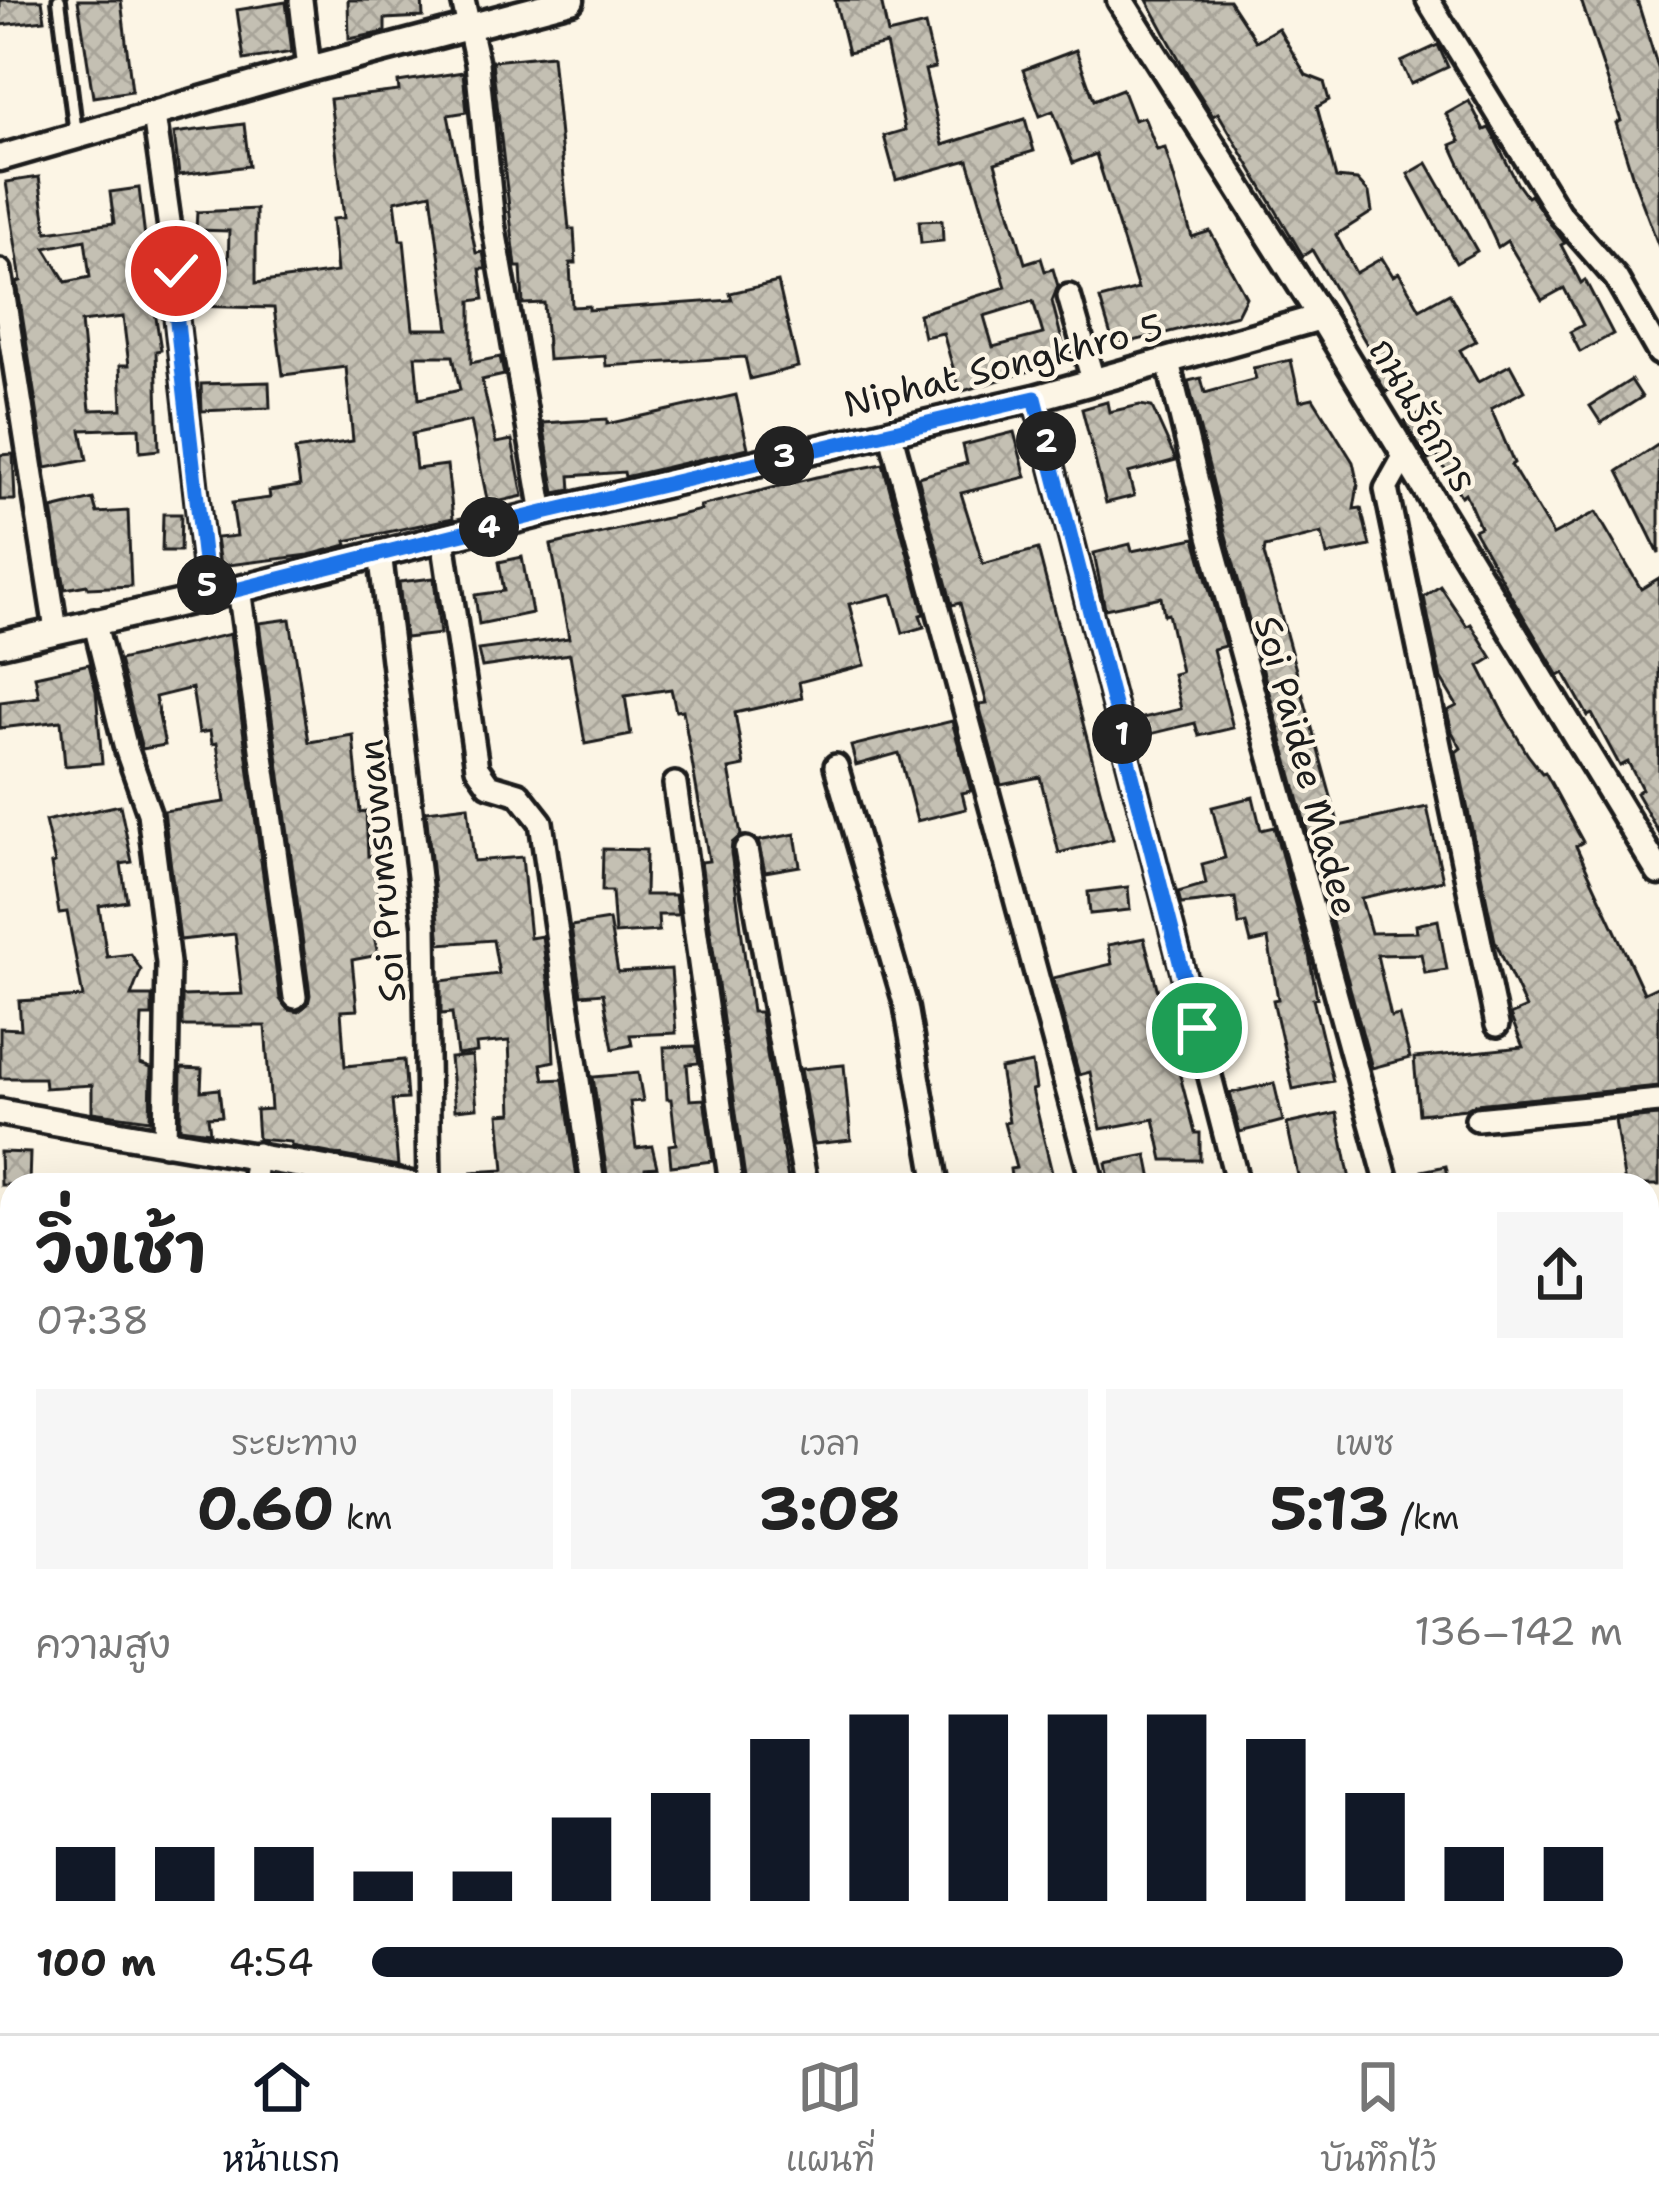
<!DOCTYPE html>
<html lang="th">
<meta charset="utf-8">
<style>
body{margin:0;font-family:"Shantell Sans","Playpen Sans Thai",sans-serif;background:#f6f6f6;color:#222;height:100vh;display:flex;flex-direction:column;font-size:45px;white-space:nowrap}
*{box-sizing:border-box;margin:0}
p{font-size:39px;color:#767676}
.icon{flex:none;width:66px;height:66px;fill:none;stroke:currentColor;stroke-width:2;stroke-linecap:round;stroke-linejoin:round}
.map{position:relative;flex:1;overflow:hidden}
.drawer{position:absolute;left:0px;top:1173px;width:1659px;height:861px;display:flex;flex-direction:column;background:#fff;border-radius:36px 36px 0 0;box-shadow:0 12px 48px #0002}
.drawer>*{flex:none}
.pin{position:absolute;display:grid;place-items:center;width:102px;height:102px;color:#fff;margin:-51px;border:6px solid #fff;border-radius:50%;box-shadow:0 3px 12px #0007}
.km{position:absolute;width:60px;height:60px;margin:-30px;border-radius:50%;background:#222;color:#fff;font-size:33px;line-height:60px;text-align:center}
.round{display:grid;place-items:center;flex:none;width:126px;height:126px;border-radius:0px;background:#f6f6f6}
.overview{display:flex;align-items:center;justify-content:space-between;height:204px;padding:0 36px}
h1{font-size:66px;font-weight:700;line-height:90px}
.stats{display:grid;grid-template-columns:repeat(3,1fr);gap:18px;height:204px;padding:12px 36px}
.stats div{display:grid;align-content:center;border-radius:0px;background:#f6f6f6;text-align:center}
.stats b{font-size:60px;font-weight:700}
.stats small{font-size:33px;font-weight:400}
.stats p{font-size:33px}
.chart{height:336px;padding:24px 36px}
.chart p{display:flex;justify-content:space-between}
.chart svg{width:100%;height:216px;margin-top:12px;stroke:#111827;stroke-width:6}
ul{padding:0 36px;list-style:none;font-size:39px}
li{display:grid;grid-template-columns:192px 144px 1fr;align-items:center;height:90px}
li i{height:30px;border-radius:15px;background:#111827}
.tabs{display:flex;justify-content:space-around;align-items:center;height:168px;border-top:3px solid #e0e0e0;background:#fff;font-size:33px;color:#767676}
.tabs a{display:grid;justify-items:center;gap:6px}
.tabs .on{color:#111827}
.map>svg:first-child{display:block}
.green{fill:#dbd5c8;stroke:#7c7872;stroke-width:3}
.building{fill:url(#building-cross-hatch);stroke:#1c1c1c;stroke-width:3;fill-rule:evenodd}
.lines{fill:none;stroke-linecap:round;stroke-linejoin:round}
.service-casing{stroke:#1c1c1c;stroke-width:20}
.minor-casing{stroke:#1c1c1c;stroke-width:30}
.tertiary-casing{stroke:#1c1c1c;stroke-width:33}
.service{stroke:#fcf5e5;stroke-width:10}
.minor{stroke:#fcf5e5;stroke-width:21}
.tertiary{stroke:#fcf5e5;stroke-width:24}
.route-casing{stroke:#fff;stroke-width:24}
.route{stroke:#1a73e8;stroke-width:15}
.labels{text-anchor:middle;stroke-width:9;stroke-linejoin:round;paint-order:stroke}
.street-label{font-size:36px;fill:#1c1c1c;stroke:#fcf5e5}
</style>
<div class="map">
<svg width="1659" height="2033" viewBox="0 0 1659 2033">
<defs>
<pattern id="building-cross-hatch" width="8" height="8" patternUnits="userSpaceOnUse" patternTransform="scale(3)"><rect width="8" height="8" fill="#c4c0b3"/><path d="M0 0l8 8M0 8l8-8" fill="none" stroke="#a8a499"/></pattern>
</defs>
<rect width="100%" height="100%" fill="#fcf5e5"/>
<filter id="ink" filterUnits="userSpaceOnUse"><feTurbulence type="fractalNoise" baseFrequency=".00833" numOctaves="2"/><feDisplacementMap in="SourceGraphic" scale="24" xChannelSelector="R" yChannelSelector="G"/><feConvolveMatrix kernelMatrix="1 2 1 2 8 2 1 2 1" color-interpolation-filters="sRGB"/></filter>
<g filter="url(#ink)">
<polygon class="green" points="0,1241 12,1241 12,1517 0,1515"/>
<g class="building">
<polygon points="0,0 42,0 45,20 0,25"/>
<polygon points="78,0 121,0 132,91 93,97"/>
<polygon points="348,0 422,0 423,17 385,19 385,32 349,39"/>
<path d="M835,0h46l7,34 37,-9 10,43 -10,2 18,75 82,-26 9,32 -39,12 30,100 16,-5 4,13 8,-2 5,17 -6,15 15,59 -107,32 -17,-59 -19,4 -5,-23 87,-27 -38,-127 -72,20 -12,-44 21,-6 -19,-86 -38,9zM1033,301l10,33 -50,13 -9,-31z"/>
<polygon points="1147,0 1229,0 1256,41 1278,28 1306,75 1324,82 1329,100 1317,107 1336,178 1357,180 1369,193 1372,212 1336,235 1356,273 1382,258 1393,276 1399,273 1420,309 1449,293 1476,341 1460,350 1478,382 1510,365 1524,391 1491,409 1514,463 1511,465 1553,535 1596,512 1641,589 1659,578 1659,833 1636,793 1642,789 1628,762 1620,766 1592,714 1588,716 1564,673 1559,676 1510,594 1474,530 1480,527 1465,493 1461,496 1437,456 1428,460 1411,433 1405,421 1426,410 1408,379 1386,392 1366,359 1373,355 1312,250 1303,256 1218,113 1213,116 1191,81"/>
<polygon points="1581,0 1637,0 1659,71 1659,247 1634,181 1616,123 1621,121"/>
<polygon points="286,2 292,52 244,60 237,10"/>
<polygon points="1438,45 1448,67 1411,84 1401,62"/>
<polygon points="1076,50 1094,100 1122,89 1134,120 1144,117 1157,150 1165,148 1192,237 1210,231 1246,297 1237,315 1114,346 1100,299 1138,289 1096,154 1073,163 1053,111 1040,116 1023,70"/>
<polygon points="552,55 569,229 574,229 576,263 570,263 572,307 589,306 589,310 732,300 730,293 778,282 798,367 750,379 745,357 606,366 605,356 548,360 544,303 523,304 521,267 516,267 492,61"/>
<path d="M463,72l4,40 -19,3 28,138 7,-1 3,17h-6l4,30 -13,2v62l29,-6 4,18 -22,5 14,63 16,-3 11,56 -35,8 -17,-83 -59,13 4,35 31,-4 6,53 -107,23 1,4 -38,10 -89,11 -4,-28 21,-2 -5,-33 38,-5 -1,-7 31,-5 -5,-36 58,-9 -7,-74 -63,8 -9,-67 -84,-2 1,-35 37,1 1,-41 -33,-1 1,-18 59,-3v74l81,-11 -5,-53 12,-1 -14,-119 69,-8 -1,-9zM431,193l18,136h-36l-9,-89h-4l-5,-39zM415,356h38l7,34 -41,9z"/>
<polygon points="1469,101 1484,130 1489,128 1493,135 1517,183 1527,197 1530,195 1565,243 1561,245 1581,283 1585,280 1613,334 1580,352 1570,332 1583,325 1564,288 1542,300 1507,241 1498,247 1451,145 1460,141 1446,114"/>
<polygon points="244,124 249,166 179,175 174,133"/>
<polygon points="1427,163 1477,251 1456,263 1408,174"/>
<path d="M39,177l8,55 67,-9 -4,-31 29,-4 10,82 12,2 -1,33h-6l7,45 -5,1 3,99 -19,2 -1,-24 -58,2 6,30 -41,8 -29,-186 4,-1 -15,-99zM85,240l5,37 -24,5 -21,-34zM123,317l6,48h-9l2,44 -32,1 -9,-88z"/>
<polygon points="942,220 943,241 921,243 919,221"/>
<polygon points="1291,360 1300,401 1313,398 1353,462 1358,485 1354,509 1361,508 1370,546 1327,555 1322,533 1265,547 1264,554 1339,826 1427,807 1443,880 1361,898 1371,933 1417,932 1416,925 1438,920 1447,970 1425,973 1421,954 1377,955 1391,1017 1399,1015 1410,1058 1372,1068 1225,532 1188,381 1201,378 1205,393 1256,379 1253,368"/>
<polygon points="1631,380 1642,397 1601,423 1590,406"/>
<polygon points="269,382 270,408 202,411 201,384"/>
<polygon points="736,395 748,448 625,477 624,472 570,476 571,490 555,493 543,423 607,419 607,424"/>
<polygon points="1107,402 1109,412 1140,405 1152,407 1176,460 1128,473 1134,496 1106,503 1082,409"/>
<polygon points="1014,432 1026,477 961,493 983,564 1038,549 1113,839 1059,853 1040,777 1001,785 979,705 987,704 960,603 952,605 918,477 967,463 963,445"/>
<polygon points="1659,444 1659,554 1618,471"/>
<polygon points="13,454 15,500 0,500 0,455"/>
<polygon points="883,464 924,614 920,615 924,627 903,633 892,594 849,604 865,665 799,682 802,698 735,713 744,766 729,769 741,835 732,843 731,852 752,1012 760,1012 789,1185 746,1185 701,862 709,861 683,710 676,711 671,689 625,696 631,735 585,744 570,654 482,667 478,650 569,638 551,545 701,510 700,506 816,477"/>
<polygon points="93,499 97,513 128,511 131,586 88,588 87,585 65,589 52,509"/>
<polygon points="163,514 181,514 180,551 162,551"/>
<polygon points="1195,538 1225,646 1213,649 1233,728 1199,736 1195,723 1138,737 1134,720 1181,709 1173,674 1181,672 1168,614 1164,615 1161,597 1105,609 1094,553 1130,544 1132,551"/>
<polygon points="522,557 532,613 479,624 475,595 504,591 499,562"/>
<polygon points="434,578 440,634 405,638 399,582"/>
<polygon points="1440,586 1467,626 1471,624 1492,658 1479,666 1504,715 1528,755 1542,773 1545,772 1583,842 1576,846 1644,993 1659,986 1659,1086 1476,1104 1466,1109 1419,1114 1414,1058 1523,1047 1510,1015 1526,1008 1495,941 1456,752 1461,748 1452,732 1447,711 1457,706 1441,679 1424,597"/>
<polygon points="290,619 309,742 353,735 360,812 366,811 368,856 375,855 379,905 385,904 390,928 373,931 378,955 352,960 357,1010 341,1011 345,1066 404,1060 407,1099 392,1100 398,1166 291,1146 291,1142 258,1139 256,1110 271,1109 265,1026 182,1026 182,996 242,994 235,934 180,940 164,811 225,802 217,743 212,744 210,731 199,733 192,688 155,697 165,745 142,749 119,660 230,634 280,999 288,1010 298,1012 308,1004 310,995 259,623"/>
<polygon points="89,664 96,691 102,763 65,766 61,721 0,728 0,702 39,697 35,676"/>
<polygon points="952,721 971,791 962,793 966,809 917,821 899,753 856,765 851,746"/>
<polygon points="1253,797 1261,830 1274,827 1309,955 1317,998 1313,999 1333,1081 1293,1089 1273,1000 1278,999 1268,939 1251,943 1246,923 1239,925 1235,898 1181,904 1178,892 1206,884 1202,864 1225,858 1212,807"/>
<polygon points="120,805 132,862 121,864 127,901 99,906 107,957 131,954 141,970 131,996 152,996 152,1016 142,1016 140,1064 151,1068 150,1120 92,1112 92,1085 45,1088 44,1078 0,1078 0,1028 21,1029 19,1001 83,997 67,912 59,913 51,864 55,863 45,821"/>
<polygon points="468,806 474,861 522,857 530,938 542,936 551,1001 554,1061 541,1064 544,1080 563,1079 578,1185 473,1185 472,1172 504,1170 499,1114 512,1113 509,1041 476,1044 477,1052 457,1055 452,1013 441,1014 441,981 499,974 493,940 440,944 426,811"/>
<polygon points="795,834 800,866 765,872 758,841"/>
<polygon points="603,849 646,850 645,895 675,895 678,915 658,915 659,931 615,934 612,891 602,891"/>
<polygon points="1128,887 1130,910 1090,914 1088,892"/>
<polygon points="609,920 618,972 671,969 676,1033 630,1035 632,1045 613,1049 603,993 581,995 571,926"/>
<polygon points="1144,938 1195,1133 1200,1133 1200,1160 1163,1160 1154,1119 1101,1129 1090,1072 1079,1075 1053,978 1112,964 1108,945"/>
<polygon points="696,1046 699,1063 687,1064 690,1100 704,1099 713,1161 671,1166 669,1145 676,1144 671,1099 667,1099 664,1047"/>
<polygon points="472,1056 477,1108 455,1110 450,1058"/>
<polygon points="1032,1063 1036,1089 1032,1090 1055,1185 1012,1185 1010,1169 1016,1168 1004,1123 1009,1122 1000,1069"/>
<polygon points="844,1065 851,1140 814,1144 801,1069"/>
<polygon points="181,1068 202,1069 201,1091 219,1089 222,1116 208,1117 210,1132 180,1128"/>
<polygon points="638,1073 643,1101 630,1102 636,1148 652,1146 657,1167 645,1168 644,1185 615,1185 615,1182 608,1182 593,1077"/>
<polygon points="1274,1083 1283,1121 1240,1132 1230,1093"/>
<polygon points="1337,1113 1351,1185 1300,1185 1287,1124"/>
<polygon points="1659,1116 1659,1185 1625,1185 1615,1120"/>
<polygon points="0,1152 30,1153 29,1185 1,1185"/>
<polygon points="1147,1155 1153,1185 1110,1185 1106,1163"/>
<polygon points="1446,1166 1450,1185 1425,1185 1422,1171"/>
</g>
<g class="lines">
<defs>
<polyline id="service" points="59,0 76,134"/>
<g id="minor">
<polyline points="301,0 309,69"/>
<polyline points="463,0 477,63 493,223 543,513"/>
<polyline points="1428,0 1559,213 1616,278 1659,353"/>
<polyline points="154,115 176,271 175,305 208,597"/>
<polyline points="0,271 56,630"/>
<polyline points="1069,296 1093,380"/>
<polyline points="1168,362 1210,536 1388,1185"/>
<polyline points="1035,398 1238,1185"/>
<polyline points="890,431 1093,1185"/>
<polyline points="1405,455 1386,489 1497,1025"/>
<polyline points="443,539 477,768 489,785 519,794 541,822 593,1185"/>
<polyline points="380,552 425,927 429,1185"/>
<polyline points="239,588 295,997"/>
<polyline points="94,620 125,745 149,813 168,963 165,1144"/>
<polyline points="836,766 906,1006 937,1185"/>
<polyline points="675,784 731,1185"/>
<polyline points="746,849 806,1185"/>
<polyline points="1477,1119 1659,1101"/>
<polyline points="253,1185 257,1154"/>
<polyline points="0,1336 12,1334"/>
<polyline points="0,1660 12,1660"/>
<polyline points="0,1825 12,1825"/>
<polyline points="271,2022 273,2033"/>
<polyline points="1035,2022 1035,2033"/>
<polyline points="1245,2022 1245,2033"/>
<polyline points="1421,2022 1422,2033"/>
<polyline points="1603,2022 1605,2033"/>
<polyline points="105,2033 106,2022"/>
<polyline points="526,2033 526,2022"/>
<polyline points="853,2033 854,2022"/>
<polyline points="915,2033 915,2022"/>
</g>
<g id="tertiary">
<polyline points="1120,0 1321,317 1659,872"/>
<polyline points="0,158 309,69 571,0"/>
<polyline points="0,644 208,597 543,513 1035,398 1321,317"/>
<path d="M0,1112c137,27 274,46 411,73"/>
<polyline points="1647,1301 1659,1299"/>
<polyline points="465,2022 466,2033"/>
</g>
</defs>
<use href="#service" class="service-casing"/>
<use href="#minor" class="minor-casing"/>
<use href="#tertiary" class="tertiary-casing"/>
<use href="#service" class="service"/>
<use href="#minor" class="minor"/>
<use href="#tertiary" class="tertiary"/>
</g>
</g>
<g class="lines" filter="url(#ink)">
<defs>
<polyline id="route" points="176,271 175,305 208,597 543,513 1035,398 1197,1028"/>
</defs>
<use href="#route" class="route-casing"/>
<use href="#route" class="route"/>
</g>
<g class="labels">
<g class="street-label">
<text transform="translate(1003 365) rotate(-14)" y="13">Niphat Songkhro 5</text>
<text transform="translate(1423 415) rotate(59)" y="13">ถนนรัถการ</text>
<text transform="translate(1307 766) rotate(75)" y="13">Soi Paidee Madee</text>
<text transform="translate(381 871) rotate(-95)" y="13">Soi Prumsuwan</text>
</g>
</g>
</svg>
<div class="pin" style="left:1197px;top:1028px;background:#1e9e55"><svg class="icon" aria-label="arrive" viewBox="0 0 24 24"><path d="M6 21V4h12l-3 4 3 4H6"/></svg></div>
<div class="pin" style="left:176px;top:271px;background:#d93025"><svg class="icon" aria-label="check" viewBox="0 0 24 24"><path d="M5 12l5 5 9-10"/></svg></div>
<b class="km" style="left:1122px;top:734px">1</b>
<b class="km" style="left:1046px;top:441px">2</b>
<b class="km" style="left:784px;top:456px">3</b>
<b class="km" style="left:489px;top:527px">4</b>
<b class="km" style="left:207px;top:585px">5</b>
<section class="drawer">
<div class="overview"><div><h1>วิ่งเช้า</h1><p>07:38</p></div><a class="round"><svg class="icon" aria-label="share" viewBox="0 0 24 24"><path d="M12 15V3M7 8l5-5 5 5M5 13v7h14v-7"/></svg></a></div>
<div class="stats">
<div><p>ระยะทาง</p><b>0.60<small> km</small></b></div>
<div><p>เวลา</p><b>3:08</b></div>
<div><p>เพซ</p><b>5:13<small> /km</small></b></div>
</div>
<div class="chart"><p><span>ความสูง</span>136–142 m</p>
<svg viewBox="0 0 160 44" preserveAspectRatio="none"><path d="M5 44V33M15 44V33M25 44V33M35 44V38M45 44V38M55 44V27M65 44V22M75 44V11M85 44V6M95 44V6M105 44V6M115 44V6M125 44V11M135 44V22M145 44V33M155 44V33"/></svg>
</div>
<ul>
<li><b>100 m</b>4:54<i style="width:100%"></i></li>
</ul>
</section>
</div>
<nav class="tabs">
<a class="on"><svg class="icon" aria-label="home" viewBox="0 0 24 24"><path d="M3 11l9-7 9 7M6 9v11h12V9"/></svg>หน้าแรก</a>
<a><svg class="icon" aria-label="map" viewBox="0 0 24 24"><path d="M3 6l6-2 6 2 6-2v14l-6 2-6-2-6 2zM9 4v14M15 6v14"/></svg>แผนที่</a>
<a><svg class="icon" aria-label="saved" viewBox="0 0 24 24"><path d="M7 4h10v16l-5-4-5 4z"/></svg>บันทึกไว้</a>
</nav>
